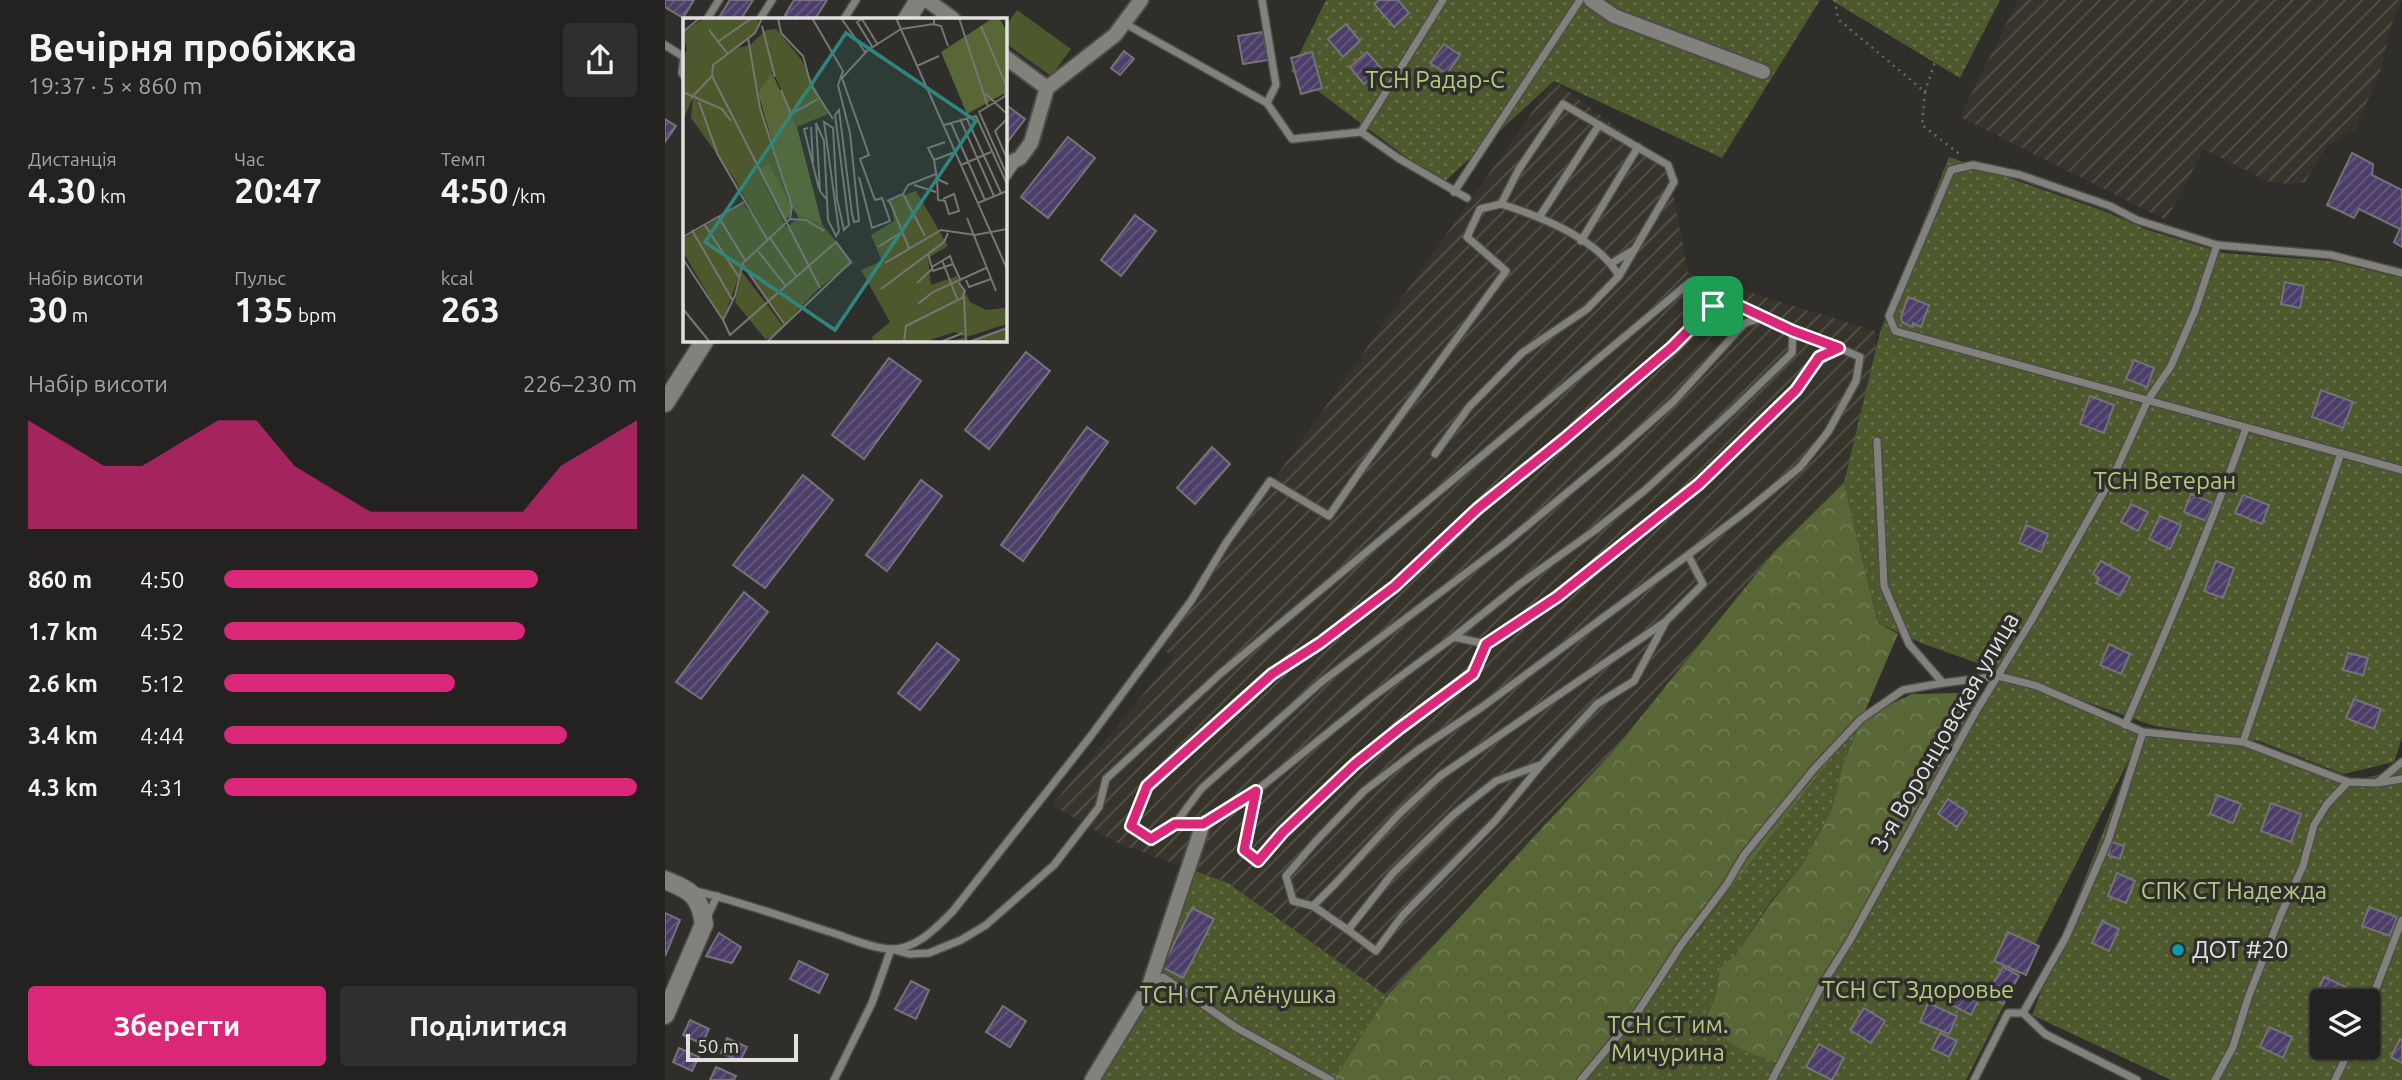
<!DOCTYPE html>
<html lang="uk">
<meta charset="utf-8">
<style>
body{margin:0;font-family:Ubuntu,sans-serif;background:#2f2f2d;color:#f1f3f6;height:100vh;display:flex;flex-direction:column;font-size:26px;white-space:nowrap}
*{box-sizing:border-box;margin:0}
p{font-size:23px;color:#a3a4a5}
.icon{flex:none;width:38px;height:38px;fill:none;stroke:currentColor;stroke-width:2;stroke-linecap:round;stroke-linejoin:round}
.map{position:relative;flex:1;overflow:hidden}
.sheet{display:flex;flex-direction:column;background:#232220;width:665px}
.sheet>*{flex:none}
.controls{position:absolute;left:1645px;top:989px;display:grid;gap:14px}
.controls a{display:grid;place-items:center;width:70px;height:70px;border-radius:7px;background:#232220;box-shadow:0 2px 5px #0004,0 0 0 2px #403f3e;font-size:35px}
.scale{position:absolute;left:21px;bottom:18px;width:112px;box-sizing:border-box;padding-left:7px;border:4px solid #e2e1df;border-top:0;font-size:19px;line-height:24px;white-space:nowrap;color:#e2e1df;-webkit-text-stroke:5px #2f2e2a;paint-order:stroke}
.pin{position:absolute;display:grid;place-items:center;width:60px;height:60px;color:#fff;margin:-30px;border-radius:14px;box-shadow:0 4px 10px #0006}
.round{display:grid;place-items:center;flex:none;width:74px;height:74px;border-radius:7px;background:#2f2f2d}
.summary{display:flex;align-items:center;justify-content:space-between;height:119px;padding:0 28px}
h1{font-size:38px;font-weight:700;line-height:52px}
.stats{display:grid;grid-template-columns:repeat(3,1fr);gap:10px;height:119px;padding:7px 28px}
.stats div{display:grid;align-content:center}
.stats b{font-size:35px;font-weight:700}
.stats small{font-size:19px;font-weight:400}
.stats p{font-size:19px}
.chart{height:196px;padding:14px 28px}
.chart p{display:flex;justify-content:space-between}
.chart svg{width:100%;height:126px;margin-top:7px;fill:#db2777;opacity:.7}
.primary-button{display:flex;gap:14px;margin-top:auto;padding:14px 28px}
.primary-button a{flex:1;height:80px;border-radius:7px;background:#db2777;color:#fff;font-size:28px;font-weight:700;line-height:80px;text-align:center}
.primary-button a+a{background:#2f2f2d;color:#f1f3f6}
ul{padding:0 28px;list-style:none;font-size:23px}
li{display:grid;grid-template-columns:112px 84px 1fr;align-items:center;height:52px}
li i{height:18px;border-radius:9px;background:#db2777}
main{display:flex;flex:1;min-height:0}
.map>svg:first-child{display:block}
.industrial{fill:url(#industrial-furrows)}
.grass{fill:#4d592d}
.forest{fill:url(#forest-crowns)}
.park{fill:url(#park-dots);fill-rule:evenodd}
.building{fill:url(#building-hatch);stroke:#747377;stroke-width:2}
.lines{fill:none;stroke-linecap:round;stroke-linejoin:round}
.service-casing{stroke:#4c4c48;stroke-width:10}
.minor-casing{stroke:#4c4c48;stroke-width:18}
.tertiary-casing{stroke:#4c4c48;stroke-width:21}
.secondary-casing{stroke:#4c4c48;stroke-width:21}
.path{stroke:#6b6a67;stroke-width:2.5;stroke-dasharray:2 5;stroke-linecap:butt}
.service{stroke:#82817c;stroke-width:7}
.minor{stroke:#82817c;stroke-width:14}
.tertiary{stroke:#82817c;stroke-width:18}
.secondary{stroke:#82817c;stroke-width:18}
.route-casing{stroke:#fff;stroke-width:14}
.route{stroke:#db2777;stroke-width:9}
.culture-dot{fill:#0f9aa8;stroke:#2f2e2a;stroke-width:2.5}
.labels{text-anchor:middle;stroke-width:7;stroke-linejoin:round;paint-order:stroke}
.park-label{font-size:24px;fill:#b3c97d;stroke:#2f2e2a}
.street-label{font-size:24px;fill:#e2e1df;stroke:#2f2e2a}
.poi-label{font-size:24px;fill:#e2e1df;stroke:#2f2e2a;text-anchor:start}
.inset-road{fill:none;stroke:#777672;stroke-width:2}
.view{fill:#2f867f;fill-opacity:0.15;stroke:#2f867f;stroke-width:3.5}
.inset-edge{fill:none;stroke:#e2e1df;stroke-width:3.5}
</style>
<main>
<section class="sheet">
<div class="summary"><div><h1>Вечірня пробіжка</h1><p>19:37 · 5 × 860 m</p></div><a class="round"><svg class="icon" aria-label="share" viewBox="0 0 24 24"><path d="M12 15V3M7 8l5-5 5 5M5 13v7h14v-7"/></svg></a></div>
<div class="stats">
<div><p>Дистанція</p><b>4.30<small> km</small></b></div>
<div><p>Час</p><b>20:47</b></div>
<div><p>Темп</p><b>4:50<small> /km</small></b></div>
</div>
<div class="stats">
<div><p>Набір висоти</p><b>30<small> m</small></b></div>
<div><p>Пульс</p><b>135<small> bpm</small></b></div>
<div><p>kcal</p><b>263</b></div>
</div>
<div class="chart"><p><span>Набір висоти</span>226–230 m</p>
<svg viewBox="0 0 160 44" preserveAspectRatio="none"><path d="M0 44V6L10 14L20 22L30 22L40 14L50 6L60 6L70 22L80 30L90 38L100 38L110 38L120 38L130 38L140 22L150 14L160 6V44z"/></svg>
</div>
<ul>
<li><b>860 m</b>4:50<i style="width:76%"></i></li>
<li><b>1.7 km</b>4:52<i style="width:73%"></i></li>
<li><b>2.6 km</b>5:12<i style="width:56%"></i></li>
<li><b>3.4 km</b>4:44<i style="width:83%"></i></li>
<li><b>4.3 km</b>4:31<i style="width:100%"></i></li>
</ul>
<div class="primary-button"><a>Зберегти</a><a>Поділитися</a></div>
</section>
<div class="map">
<svg width="1737" height="1080" viewBox="0 0 1737 1080">
<defs>
<pattern id="industrial-furrows" width="10" height="10" patternUnits="userSpaceOnUse" patternTransform="scale(1.75)"><rect width="10" height="10" fill="#37352b"/><path d="M-1 1l2-2M0 10L10 0M9 11l2-2" fill="none" stroke="#545249"/></pattern>
<pattern id="forest-crowns" width="20" height="18" patternUnits="userSpaceOnUse" patternTransform="scale(1.75)"><rect width="20" height="18" fill="#596636"/><path d="M2 6a3 3 0 1 1 6 0M12 15a3 3 0 1 1 6 0" fill="none" stroke="#717c53"/></pattern>
<pattern id="park-dots" width="8" height="8" patternUnits="userSpaceOnUse" patternTransform="scale(1.75)"><rect width="8" height="8" fill="#4d592d"/><path d="M2 2h.1M6 6h.1" fill="none" stroke="#66714b" stroke-width="1.8" stroke-linecap="round"/></pattern>
<pattern id="building-hatch" width="6" height="6" patternUnits="userSpaceOnUse" patternTransform="scale(1.75)"><rect width="6" height="6" fill="#4d3e69"/><path d="M-1 1l2-2M0 6l6-6M5 7l2-2" fill="none" stroke="#665a7e"/></pattern>
</defs>
<rect width="100%" height="100%" fill="#2f2e2a"/>
<g class="industrial">
<polygon points="1353,0 1737,0 1737,1 1729,15 1715,72 1690,129 1663,145 1640,182 1626,184 1602,181 1539,149 1501,220 1295,117"/>
<polygon points="889,81 1003,165 1023,273 1210,331 1212,372 1179,483 1108,553 950,749 722,996 563,883 452,843 387,805 508,658 494,644"/>
</g>
<polygon class="grass" points="352,10 406,49 386,76 340,43 340,27"/>
<path class="forest" d="M1179,483l34,140 20,11 -36,84 50,-24 48,-1 25,4 -199,354 -9,12c-27,-9 -55,-19 -72,-43l11,-26 3,-25 18,-16 32,-48 34,-42 28,-52 11,-45 18,-44 -278,358h-249l54,-84 228,-247 158,-196z"/>
<g class="park">
<polygon points="661,0 1155,0 1057,158 889,81 777,184 626,71"/>
<polygon points="1166,0 1335,0 1295,78"/>
<polygon points="1284,157 1439,211 1483,230 1559,253 1667,261 1737,278 1737,738 1729,762 1678,774 1594,741 1489,726 1256,643 1213,623 1179,483 1215,332"/>
<path d="M1333,676l145,56 100,10 105,40 54,-13v311h-231l-139,-65 106,-273 -172,338h-194zM1657,1001h46v45h-46z"/>
<path d="M1196,719l-19,47 -11,45 -28,52 -35,42 -31,48 -18,16 -3,25 -11,25c17,25 45,35 72,44l-9,17h-187l65,-81z"/>
<polygon points="530,871 563,883 722,996 668,1080 422,1080 484,986"/>
</g>
<g class="building">
<polygon points="0,0 29,0 18,18 0,7"/>
<polygon points="65,0 88,0 76,19 53,19"/>
<polygon points="129,0 162,0 150,19 126,19 120,15"/>
<polygon points="714,0 733,0 744,13 729,27 709,4"/>
<polygon points="681,24 695,41 678,57 663,39"/>
<polygon points="598,32 603,60 578,64 573,36"/>
<polygon points="779,44 795,55 782,74 765,63"/>
<polygon points="459,51 469,59 455,75 446,68"/>
<polygon points="647,52 657,88 636,94 626,58"/>
<polygon points="702,52 717,69 699,84 685,67"/>
<polygon points="340,104 360,119 341,144 340,143"/>
<polygon points="0,119 11,126 0,142"/>
<polygon points="403,137 430,158 383,218 356,197"/>
<polygon points="1687,153 1708,164 1707,175 1737,190 1737,247 1729,242 1735,229 1694,209 1689,218 1662,205"/>
<polygon points="470,215 491,231 456,276 436,260"/>
<polygon points="1620,282 1639,286 1635,308 1616,304"/>
<polygon points="1243,297 1264,305 1256,327 1248,323 1247,327 1237,322 1236,317"/>
<polygon points="361,352 385,371 324,449 300,430"/>
<polygon points="224,358 256,381 199,459 167,435"/>
<polygon points="1469,360 1489,368 1482,387 1461,379"/>
<polygon points="1656,390 1688,402 1678,428 1647,417"/>
<polygon points="1425,396 1449,405 1439,433 1415,424"/>
<polygon points="422,427 443,442 358,561 336,545"/>
<polygon points="547,447 565,464 530,504 512,488"/>
<polygon points="138,475 168,500 100,588 68,565"/>
<polygon points="256,480 277,496 222,571 201,555"/>
<polygon points="1526,494 1548,503 1541,521 1519,512"/>
<polygon points="1578,495 1604,505 1597,524 1570,513"/>
<polygon points="1466,504 1483,512 1473,531 1456,522"/>
<polygon points="1495,516 1516,525 1505,549 1484,539"/>
<polygon points="1361,525 1383,534 1376,552 1354,543"/>
<polygon points="1436,561 1465,577 1455,596 1431,583 1434,578 1428,574"/>
<polygon points="1551,561 1569,568 1558,598 1539,591"/>
<polygon points="79,592 103,612 36,699 11,682"/>
<polygon points="272,643 294,660 255,710 233,693"/>
<polygon points="1444,644 1465,654 1456,674 1435,665"/>
<polygon points="1683,653 1703,658 1698,675 1678,670"/>
<polygon points="1689,699 1716,709 1709,729 1681,718"/>
<polygon points="1552,795 1576,804 1568,823 1545,814"/>
<polygon points="1283,799 1302,812 1292,827 1273,814"/>
<polygon points="1606,803 1636,814 1626,842 1596,831"/>
<polygon points="1447,842 1459,846 1455,859 1443,855"/>
<polygon points="1452,873 1470,881 1461,903 1443,896"/>
<polygon points="1704,907 1732,917 1725,936 1697,926"/>
<polygon points="527,908 549,919 518,978 497,967"/>
<polygon points="0,913 15,920 0,956"/>
<polygon points="1437,921 1454,929 1444,951 1427,943"/>
<polygon points="1343,932 1374,946 1361,975 1329,961"/>
<polygon points="54,933 76,947 67,963 41,956"/>
<polygon points="134,961 163,975 154,993 125,979"/>
<polygon points="1338,967 1354,976 1338,1004 1322,994"/>
<polygon points="1659,977 1681,987 1675,1001 1652,993"/>
<polygon points="246,981 264,990 251,1019 230,1009"/>
<polygon points="1296,985 1316,994 1306,1015 1287,1005"/>
<polygon points="1263,1003 1292,1016 1284,1034 1255,1022"/>
<polygon points="338,1006 361,1021 345,1047 321,1032"/>
<polygon points="1199,1008 1220,1021 1206,1043 1185,1030"/>
<polygon points="25,1020 44,1029 37,1044 18,1035"/>
<polygon points="1604,1027 1627,1037 1618,1058 1595,1047"/>
<polygon points="1275,1033 1292,1041 1284,1057 1267,1049"/>
<polygon points="62,1038 82,1047 75,1061 56,1053"/>
<polygon points="1735,1039 1737,1040 1737,1063 1726,1057"/>
<polygon points="1154,1044 1179,1058 1167,1080 1141,1067"/>
<polygon points="14,1048 34,1057 27,1071 8,1062"/>
<polygon points="51,1067 71,1076 69,1080 45,1080"/>
</g>
<g class="lines">
<defs>
<g id="service">
<polyline points="597,0 611,85 602,103"/>
<polyline points="42,19 54,0"/>
<polyline points="95,19 107,0"/>
<polyline points="179,19 191,0"/>
<polyline points="459,23 602,103 627,139 696,132 733,158 802,198"/>
<polyline points="0,45 19,57 17,73 19,76"/>
<polyline points="696,132 778,0"/>
<polyline points="340,179 350,165"/>
<polyline points="789,192 915,0"/>
<path d="M836,204c38,12 97,35 118,72"/>
<polyline points="875,216 934,125"/>
<polyline points="916,241 973,147"/>
<polyline points="947,263 967,251"/>
<polyline points="1737,273 1666,255 1552,245 1472,220 1445,206 1355,175 1308,165 1286,170 1224,316 1230,331 1737,470"/>
<polyline points="1048,306 1064,301 1099,317"/>
<polyline points="1128,331 1173,348"/>
<polyline points="1212,441 1219,586 1244,644 1278,683 1333,676 1372,686 1478,732 1578,742 1683,782 1712,783 1737,779"/>
<polyline points="789,637 821,644"/>
<path d="M1460,725c43,-98 85,-196 121,-297"/>
<polyline points="1578,742 1676,453"/>
<polyline points="1713,782 1737,762"/>
<polyline points="510,824 538,824 590,791"/>
<path d="M27,890c46,11 91,27 135,41 20,6 43,17 63,18 26,1 47,-22 63,-38l137,-174 101,-136 35,-58 44,-62 59,35 36,-52 141,-193 -39,-34 13,-28 21,-5 18,-35 44,-65 105,61 6,17 -55,94 -32,33 -65,44 -53,54 -34,47"/>
<polyline points="648,906 683,930 728,873 788,815 831,781 875,765"/>
<polyline points="42,917 52,896"/>
<polyline points="683,930 711,951 737,916 830,821 876,765 932,704 969,681 1000,623"/>
<polyline points="487,984 498,977 572,1028 666,1080"/>
<polyline points="1703,1009 1737,920"/>
<polyline points="1358,1013 1401,937 1443,841 1478,732"/>
<polyline points="1358,1013 1380,1034 1472,1080"/>
<polyline points="169,1080 207,1003 226,949 244,954 264,953 296,940 321,925 389,865 434,807 441,779 555,674 1024,283 1048,306 1007,347 899,439 812,509 730,586 655,643 607,674 527,745 482,786 466,826 486,839 510,824 536,789 655,683 841,543 949,454 1008,402 1080,323 1100,317 1128,331 1127,353 1067,411 979,491 929,531 855,584 789,637 706,698 591,791 579,850 593,861 618,832 690,764 735,728 808,675 821,644 892,597 1034,484 1131,390 1154,357 1174,348 1195,357 1191,381 1163,432 1135,467 1080,512 1023,555 817,707 753,750 699,791 651,841 621,876 628,901 648,906 670,884 735,813 775,776 1000,622 1038,584 1023,555"/>
<polyline points="916,1080 974,1010 1016,945 1062,884 1079,855 1149,769 1196,719 1238,690 1278,683"/>
<polyline points="1107,1080 1157,985 1184,942 1310,713 1366,621 1451,470 1483,400 1506,366 1530,311 1552,245"/>
<polyline points="1309,1080 1343,1013 1358,1013"/>
<polyline points="1550,1080 1568,1047 1583,998 1616,914 1638,866 1649,825 1662,804 1683,782"/>
<polyline points="1670,1080 1686,1046"/>
</g>
<g id="minor">
<polyline points="262,0 288,19"/>
<polyline points="926,0 949,16 1098,72"/>
<polyline points="340,57 382,88 366,143 355,158 340,165"/>
<polyline points="382,88 450,35 476,0"/>
<polyline points="427,1080 484,986 538,824"/>
</g>
<path id="tertiary" d="M0,880c25,10 35,15 39,44l-39,91"/>
<g id="secondary">
<polyline points="242,19 254,0"/>
<polyline points="0,403 40,340"/>
</g>
</defs>
<use href="#service" class="service-casing"/>
<use href="#minor" class="minor-casing"/>
<use href="#tertiary" class="tertiary-casing"/>
<use href="#secondary" class="secondary-casing"/>
<g class="path">
<polyline points="1170,0 1173,19 1260,92 1257,125 1297,156"/>
<polyline points="1260,92 1290,0"/>
</g>
<use href="#service" class="service"/>
<use href="#minor" class="minor"/>
<use href="#tertiary" class="tertiary"/>
<use href="#secondary" class="secondary"/>
</g>
<g class="lines">
<defs>
<polygon id="route" points="1064,301 1128,331 1174,348 1154,357 1131,390 1034,484 892,597 821,644 808,674 735,728 690,764 618,832 593,861 579,850 591,791 538,824 510,824 486,839 466,826 482,786 607,674 655,643 730,586 812,509 899,439 1007,347 1048,306"/>
</defs>
<use href="#route" class="route-casing"/>
<use href="#route" class="route"/>
</g>
<circle class="culture-dot" cx="1513" cy="950" r="7"/>
<g class="labels">
<g class="park-label">
<text x="770" y="88">ТСН Радар-С</text>
<text x="1500" y="489">ТСН Ветеран</text>
<text x="1569" y="899">СПК СТ Надежда</text>
<text x="1253" y="998">ТСН СТ Здоровье</text>
<text x="573" y="1003">ТСН СТ Алёнушка</text>
<text x="1003" y="1033">ТСН СТ им.<tspan x="1003" dy="28">Мичурина</tspan></text>
</g>
<g class="street-label">
<text transform="translate(1280 732) rotate(-60)" y="8">3-я Воронцовская улица</text>
</g>
<g class="poi-label">
<text x="1527" y="958">ДОТ #20</text>
</g>
</g>
<g transform="translate(18 18)">
<rect width="324" height="324" fill="#2f2e2a"/>
<path d="M310,0h6l8,13v61l-40,22 -26,-62zM88,53l26,56 25,97 -23,-6 -6,-10 -8,15 -27,-54 11,-6 21,40 -32,-110z" fill="#596636"/>
<path d="M21,0h55l-4,15 -17,15 12,-3 16,-15 10,-1 25,30 27,55 -31,13 -24,-56 -16,22 31,107 -19,-36 -11,5 28,58 16,-11 20,8 31,39 -34,25 -34,36 -41,-57 1,-7 -22,60 -40,-68v-13l60,-36 20,27 -29,-52 -43,-60 2,-20 -10,22v-64l4,-6 -4,-17zM233,173l32,55 -20,12 3,27 26,-9 13,26 16,8 19,-2 2,16 -41,13 2,4 39,-14v14h-54l12,-4 -10,-5 -28,9h-54l-1,-4 18,-15 -29,-52 21,-9 -11,-26 23,-14 -3,-21zM59,254l42,55 -18,13 -31,-38z" fill="#4d592d"/>
<path class="inset-road" d="M95,0l3,15 22,23 8,29 22,34M129,0l31,53 -5,14 12,48 9,88 -5,1 -2,-8 -13,-104 -4,5 14,110 -5,5 -7,-31 -4,-71 -9,-6 15,109 -3,5 -8,-16 -4,-79 -8,-18 4,68 6,8M158,0l24,34 36,-23 33,-5v-6M213,0l111,251M276,0l29,89M250,6l8,2 7,20M79,8l13,51M298,8l25,59 -1,11M26,12l18,23M0,14l17,-14M65,20l12,70 32,99 -2,11M36,23l33,-23M190,30l-16,-26 5,-3 16,26M234,48l22,-10M29,58l108,212M98,72l10,24 27,-15M0,74l39,17 9,12M303,76l21,20M324,77l-28,17 28,63M8,80l21,-22 1,-11 42,-32 7,-15M16,84l19,53 49,84M277,101l34,77M284,101l34,74M324,101l-12,12 12,28M268,105l34,77M261,107l32,-9 31,68M128,109l2,35M125,110l-4,1 15,60M262,124l-17,6 6,12 21,-8M251,142l3,19 11,5M278,147l30,-13M176,159l13,51 18,-7 -8,-23 -7,2 -15,-41 9,-4 -27,-77 25,-27M254,161l1,21 7,1 4,13 10,-3 -5,-17 -11,5M231,167l22,7M220,176l22,42M206,182l20,48M204,183l16,-7 5,-9 28,-11M295,185l29,-12M35,198l27,44M284,200l29,73M21,206l35,53M9,212l41,71M0,219l61,-35M87,220l26,38M195,229l24,-15M75,233l27,34M245,236l5,17 20,-7 8,17M0,241l40,61M259,242l16,41M202,245l56,-33 34,5 32,-6M60,247l42,60M249,249l18,-11 3,8M283,262l3,7 22,-8M234,265l16,-15M198,271l63,-47 4,-9M281,278l2,45M235,286l15,-12 53,-24M0,291l26,32M85,323l83,-79 -15,-20 -106,93 -7,-15 12,-24 8,-33 47,-44 16,1 18,11M221,323l2,-15 56,-28 3,-7 -6,-8M260,323l20,-8M289,323l35,-13"/>
<path class="view" d="M163,15l130,88 -141,209 -130,-88z"/>
<rect width="324" height="324" class="inset-edge"/>
</g>
</svg>
<div class="controls">
<a><svg class="icon" aria-label="layers" viewBox="0 0 24 24"><path d="M12 4l9 5-9 5-9-5zM3 14l9 5 9-5"/></svg></a>
</div>
<div class="scale">50 m</div>
<div class="pin" style="left:1048px;top:306px;background:#1e9e55"><svg class="icon" aria-label="arrive" viewBox="0 0 24 24"><path d="M6 21V4h12l-3 4 3 4H6"/></svg></div>
</div>
</main>
